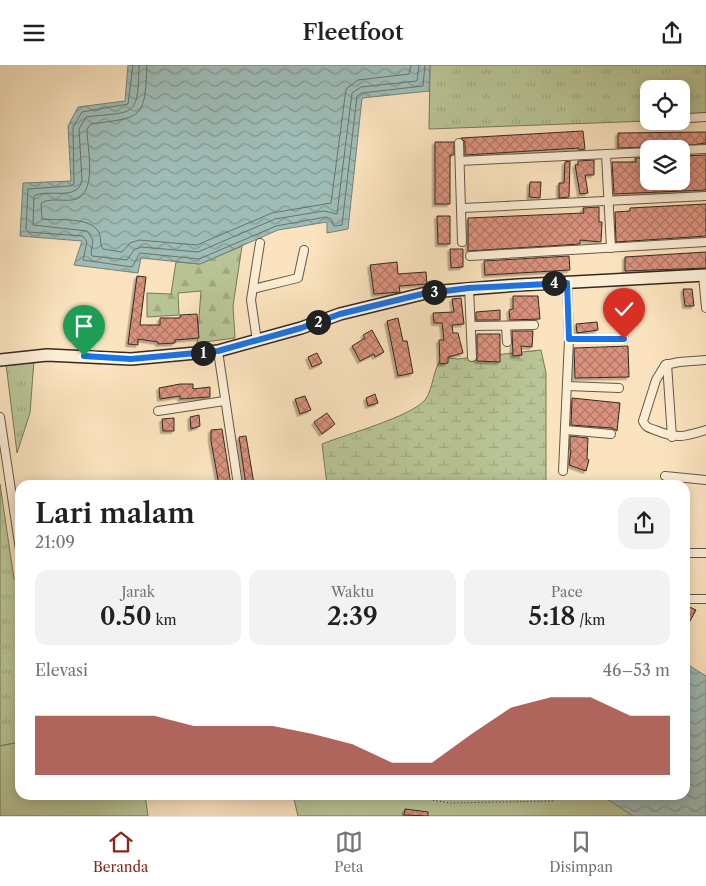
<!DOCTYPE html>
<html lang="id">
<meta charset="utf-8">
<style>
body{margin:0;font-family:"Libre Caslon Text",serif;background:#f2f2f2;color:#202124;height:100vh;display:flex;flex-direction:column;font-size:19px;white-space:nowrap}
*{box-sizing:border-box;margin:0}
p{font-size:16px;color:#757577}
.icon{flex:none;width:28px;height:28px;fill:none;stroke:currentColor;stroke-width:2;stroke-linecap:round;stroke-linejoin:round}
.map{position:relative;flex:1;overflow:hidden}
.panel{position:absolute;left:15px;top:415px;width:675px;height:320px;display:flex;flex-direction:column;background:#fff;border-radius:15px;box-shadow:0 2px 12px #0003}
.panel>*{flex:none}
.tools{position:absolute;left:640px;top:15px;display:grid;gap:10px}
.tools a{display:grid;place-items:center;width:50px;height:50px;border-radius:10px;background:#fff;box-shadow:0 2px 12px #0003;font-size:25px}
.pin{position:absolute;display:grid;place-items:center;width:42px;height:42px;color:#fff;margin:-51px -21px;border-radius:50% 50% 50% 0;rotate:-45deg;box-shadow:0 0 5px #0007}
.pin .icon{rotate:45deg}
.km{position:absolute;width:25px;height:25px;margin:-12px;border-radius:50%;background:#222;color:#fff;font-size:14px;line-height:25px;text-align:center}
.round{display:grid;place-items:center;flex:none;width:52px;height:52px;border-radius:15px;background:#f2f2f2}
.headline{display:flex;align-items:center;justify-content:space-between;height:85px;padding:0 20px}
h1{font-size:28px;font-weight:600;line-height:38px}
.metrics{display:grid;grid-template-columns:repeat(3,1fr);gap:8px;height:85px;padding:5px 20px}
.metrics div{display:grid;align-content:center;border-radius:12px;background:#f2f2f2;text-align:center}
.metrics b{font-size:25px;font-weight:600}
.metrics small{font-size:14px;font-weight:400}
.metrics p{font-size:14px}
.chart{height:140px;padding:10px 20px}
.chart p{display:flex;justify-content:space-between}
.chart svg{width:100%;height:90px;margin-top:5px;fill:#8f2418;opacity:.7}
header{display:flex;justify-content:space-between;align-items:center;height:65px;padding:0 20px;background:#fff;font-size:22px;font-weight:600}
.tab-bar{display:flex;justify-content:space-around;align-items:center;height:70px;border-top:1px solid #e0e0e0;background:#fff;font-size:14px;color:#757577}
.tab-bar a{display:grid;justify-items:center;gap:2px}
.tab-bar .active{color:#8f2418}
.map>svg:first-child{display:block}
.grass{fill:url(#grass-tufts);stroke:#77785a}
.forest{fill:url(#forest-firs);stroke:#77785a}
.wetland{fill:url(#wetland-marsh);stroke:#77785a}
.garden{fill:#b9c596;stroke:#77785a}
.water{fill:url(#water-waves);stroke:#75827a}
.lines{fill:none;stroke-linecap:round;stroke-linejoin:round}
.shore{stroke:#6a746a;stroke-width:1}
.building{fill:url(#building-cross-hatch);stroke:#352a1e;filter:url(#shadow)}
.street-casing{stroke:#665846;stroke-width:10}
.secondary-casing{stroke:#352a1e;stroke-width:14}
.path{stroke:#352a1e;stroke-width:1;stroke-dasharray:1 2.5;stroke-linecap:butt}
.street{stroke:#fcedd5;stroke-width:8}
.secondary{stroke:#fcedd5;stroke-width:11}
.route-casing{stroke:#fff;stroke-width:10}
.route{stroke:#1a73e8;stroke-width:6}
</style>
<header><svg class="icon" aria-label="menu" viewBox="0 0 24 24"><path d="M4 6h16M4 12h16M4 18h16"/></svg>Fleetfoot<svg class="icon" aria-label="share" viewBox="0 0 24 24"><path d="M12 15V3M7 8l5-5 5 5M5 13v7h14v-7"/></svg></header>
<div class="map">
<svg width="706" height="751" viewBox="0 0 706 751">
<defs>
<pattern id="grass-tufts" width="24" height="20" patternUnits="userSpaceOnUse" patternTransform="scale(1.25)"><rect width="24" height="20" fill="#b9c596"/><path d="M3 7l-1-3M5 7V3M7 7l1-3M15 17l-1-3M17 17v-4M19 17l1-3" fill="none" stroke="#a0a981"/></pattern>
<pattern id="forest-firs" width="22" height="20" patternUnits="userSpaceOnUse" patternTransform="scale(1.25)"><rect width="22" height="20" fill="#b9c596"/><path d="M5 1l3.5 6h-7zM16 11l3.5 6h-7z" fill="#a0a981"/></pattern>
<pattern id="wetland-marsh" width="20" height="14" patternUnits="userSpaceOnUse" patternTransform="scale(1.25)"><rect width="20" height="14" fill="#b9c596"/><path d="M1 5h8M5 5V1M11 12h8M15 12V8" fill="none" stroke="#a0a981"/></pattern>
<pattern id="water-waves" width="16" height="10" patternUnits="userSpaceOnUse" patternTransform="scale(1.25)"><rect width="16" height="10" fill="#9fbdb7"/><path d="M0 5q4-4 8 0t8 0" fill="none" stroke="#829a94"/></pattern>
<pattern id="building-cross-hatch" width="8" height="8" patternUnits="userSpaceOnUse" patternTransform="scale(1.25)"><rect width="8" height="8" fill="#db927d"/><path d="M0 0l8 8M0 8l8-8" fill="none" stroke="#b27766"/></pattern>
<filter id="shadow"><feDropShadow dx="-2.5" dy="2.5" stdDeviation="0" flood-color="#0004"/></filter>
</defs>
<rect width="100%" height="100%" fill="#fae3be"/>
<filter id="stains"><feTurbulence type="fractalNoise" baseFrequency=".004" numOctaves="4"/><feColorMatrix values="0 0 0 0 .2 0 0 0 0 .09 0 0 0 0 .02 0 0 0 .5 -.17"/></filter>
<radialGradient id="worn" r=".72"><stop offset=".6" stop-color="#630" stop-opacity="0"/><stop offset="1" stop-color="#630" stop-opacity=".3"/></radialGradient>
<g class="grass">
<polygon points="430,0 706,0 706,54 681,55 681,24 649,24 649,56 429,64"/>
<polygon points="34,295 30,348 17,388 6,299"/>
<polygon points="0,419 14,514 20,513 20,677 0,681"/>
</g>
<polygon class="forest" points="242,181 233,241 235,273 197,278 201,226 178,228 179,250 147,252 147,228 171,229 176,197 200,199"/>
<path class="wetland" d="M541,285l5,23v112h-219l-5,-41c25,-10 88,-27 103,-44 9,-12 7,-31 18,-43l14,2z"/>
<g class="garden">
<polygon points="20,677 20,730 145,730 148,751 0,751 0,681"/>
<polygon points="293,730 601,730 633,751 298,751"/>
</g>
<g class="water">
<polygon points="128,0 430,0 429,26 362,33 348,164 327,168 327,157 278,165 200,199 141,193 138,208 74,200 82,176 20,171 23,118 71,116 68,61 78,42 125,36"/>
<polygon points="685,598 706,611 706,751 633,751 601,730 685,730"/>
</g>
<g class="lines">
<g class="shore">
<polyline points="133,0 128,39 82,47 73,62 74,119 70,121 28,124 26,164 28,167 83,171 87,177 83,195 132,202 140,188 199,194 276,161 326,152 331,154 334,161 342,160 357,31 362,28 423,21 425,0"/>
<path d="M139,0c-1,54 -4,46 -53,52l-7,12 3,51c-4,22 -34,8 -48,16l-1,29 54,6 6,9 -2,13 1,3 35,4 7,-10 7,-3 57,5 77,-33 49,-8 13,3 15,-121 9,-6 56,-6 2,-16"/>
<path d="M147,0c-2,55 -5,52 -56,59l-4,5c0,20 12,67 -15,71 -10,1 -23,-2 -31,3l1,16c15,2 46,-3 56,12 4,6 1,13 5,18l19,3 8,-9 9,-3 58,5 75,-32 59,-10 15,-114 12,-9 51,-6 2,-9"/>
</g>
</g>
<g class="building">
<polygon points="583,66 585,84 579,85 579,83 465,90 465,77 461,73"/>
<polygon points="706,67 706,78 677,82 618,83 618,68"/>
<polygon points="435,77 454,77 454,90 450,90 450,139 435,139"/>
<polygon points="706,90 706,125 614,129 612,97 636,97 635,93 649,93 649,116 681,116 681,91"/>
<polygon points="594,95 594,110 585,110 588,128 580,129 575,100 578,100 578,96"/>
<polygon points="570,96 569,132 559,133 559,118 564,118 565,97"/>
<polygon points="530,117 541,117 540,133 529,132"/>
<polygon points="706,139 706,171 616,177 615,147 630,146 630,143"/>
<polygon points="599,142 599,157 602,157 601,177 580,175 580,179 468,186 468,153 584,148 583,143"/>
<polygon points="437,151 450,151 450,179 438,179"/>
<polygon points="450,184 463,184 463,202 451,203"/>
<polygon points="706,187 706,203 625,206 625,192"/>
<polygon points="569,191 570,205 485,210 484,196"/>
<polygon points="397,197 398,209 426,207 427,219 399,221 400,227 374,229 370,200"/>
<polygon points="137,211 146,212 140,260 160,260 160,253 180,253 180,250 197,249 199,273 175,275 175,278 158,279 158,277 138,274 138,280 128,279"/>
<polygon points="683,224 692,224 694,241 685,241"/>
<polygon points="513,231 538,231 540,254 510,255 509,245 513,244"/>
<polygon points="461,233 464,259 452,260 453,268 458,268 463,288 448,292 448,298 440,299 439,275 444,275 442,258 434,258 433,248 454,247 452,234"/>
<polygon points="500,245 500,255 476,255 476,247"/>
<polygon points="398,253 403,276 407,276 413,308 398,311 387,256"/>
<polygon points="597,257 598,265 577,268 576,259"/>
<polygon points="372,265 384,287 375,292 374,289 360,296 352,281 365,273 363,270"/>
<polygon points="512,266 533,266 532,282 521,281 522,290 513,291"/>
<polygon points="477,269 500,269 500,297 477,296"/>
<polygon points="628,281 629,312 575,313 574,283"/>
<polygon points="317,288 322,298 312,302 308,292"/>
<polygon points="180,319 193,319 193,324 210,322 210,332 180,334 180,331 160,334 159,323"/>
<polygon points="375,329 378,338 368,341 366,333"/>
<polygon points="305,331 311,345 300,349 295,334"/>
<polygon points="572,333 620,338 617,366 612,363 571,360"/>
<polygon points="327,348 335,359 322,369 314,357"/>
<polygon points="199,350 200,361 191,364 190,352"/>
<polygon points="174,353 174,366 163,366 162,354"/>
<polygon points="222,364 231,420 219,420 211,376 211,365"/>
<polygon points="246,371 254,419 246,420 239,372"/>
<polygon points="570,371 588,373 587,394 589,395 586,406 569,400 571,385 570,385"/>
<polygon points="685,540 696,545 685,565"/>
<polygon points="405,744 428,747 428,751 404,750"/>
</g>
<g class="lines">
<defs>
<g id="street">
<polyline points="688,53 706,52"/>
<polyline points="459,78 462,177"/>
<polyline points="681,85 706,84"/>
<polyline points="606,89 611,183"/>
<polyline points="460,96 649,87"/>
<polyline points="463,143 706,131"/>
<polyline points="470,191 706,177"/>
<polyline points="703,210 706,243"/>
<polyline points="469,223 472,292"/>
<polyline points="253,224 298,213 304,185"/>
<polyline points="473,261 534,260"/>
<polyline points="506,261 507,277"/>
<polyline points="569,274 624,274"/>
<polyline points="257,276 251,235 260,178"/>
<polyline points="218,286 238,420"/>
<path d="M706,295l-27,2 -14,3 -9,15 -13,41c2,6 6,7 12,9 22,9 28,7 51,0"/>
<polyline points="667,299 672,372"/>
<polyline points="567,321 619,323"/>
<polyline points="158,346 224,336"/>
<polyline points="0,352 20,485"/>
<polyline points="566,365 611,369"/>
<polyline points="563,406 569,274 567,218"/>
<polyline points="665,411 706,415"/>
<polyline points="685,488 706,488"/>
<polyline points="685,534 705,534"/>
</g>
<polyline id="secondary" points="0,295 47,290 131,294 218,286 301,263 340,249 430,227 518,220 706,210"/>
</defs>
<use href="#street" class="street-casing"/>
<use href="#secondary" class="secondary-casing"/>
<polyline class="path" points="402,730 450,738 553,736 560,730"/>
<use href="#street" class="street"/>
<use href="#secondary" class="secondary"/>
</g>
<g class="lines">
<defs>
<polyline id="route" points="84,291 131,294 218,286 301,263 340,249 422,229 469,223 567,218 569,274 624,274"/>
</defs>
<use href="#route" class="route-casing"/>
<use href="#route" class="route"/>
</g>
<rect width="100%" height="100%" filter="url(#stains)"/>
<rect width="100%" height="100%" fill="url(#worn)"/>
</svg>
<div class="tools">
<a><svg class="icon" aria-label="locate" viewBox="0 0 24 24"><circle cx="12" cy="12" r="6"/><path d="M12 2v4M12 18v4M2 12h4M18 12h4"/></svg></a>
<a><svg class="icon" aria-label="layers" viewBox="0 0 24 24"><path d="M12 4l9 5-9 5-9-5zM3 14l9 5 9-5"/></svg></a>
</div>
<div class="pin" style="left:84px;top:291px;background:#1e9e55"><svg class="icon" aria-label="arrive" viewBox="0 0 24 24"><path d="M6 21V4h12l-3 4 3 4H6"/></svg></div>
<div class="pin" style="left:624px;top:274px;background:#d93025"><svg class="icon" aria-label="check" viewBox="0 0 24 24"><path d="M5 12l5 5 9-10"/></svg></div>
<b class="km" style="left:203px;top:288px">1</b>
<b class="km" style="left:318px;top:257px">2</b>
<b class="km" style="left:434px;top:227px">3</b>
<b class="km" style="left:554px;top:218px">4</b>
<section class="panel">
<div class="headline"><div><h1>Lari malam</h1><p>21:09</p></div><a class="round"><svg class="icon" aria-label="share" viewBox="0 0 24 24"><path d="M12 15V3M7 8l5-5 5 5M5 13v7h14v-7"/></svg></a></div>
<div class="metrics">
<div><p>Jarak</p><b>0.50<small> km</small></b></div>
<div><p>Waktu</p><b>2:39</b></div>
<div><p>Pace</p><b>5:18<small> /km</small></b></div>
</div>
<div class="chart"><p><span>Elevasi</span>46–53 m</p>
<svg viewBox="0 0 160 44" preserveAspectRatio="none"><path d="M0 44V15L10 15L20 15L30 15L40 20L50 20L60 20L70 24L80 29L90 38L100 38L110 24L120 11L130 6L140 6L150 15L160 15V44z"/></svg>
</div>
</section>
</div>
<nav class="tab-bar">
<a class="active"><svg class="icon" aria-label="home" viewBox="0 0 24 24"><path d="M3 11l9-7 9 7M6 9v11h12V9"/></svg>Beranda</a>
<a><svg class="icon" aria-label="map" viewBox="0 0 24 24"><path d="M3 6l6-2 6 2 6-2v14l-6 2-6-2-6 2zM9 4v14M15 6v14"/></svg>Peta</a>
<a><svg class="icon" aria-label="saved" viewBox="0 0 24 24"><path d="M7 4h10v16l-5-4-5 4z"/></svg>Disimpan</a>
</nav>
